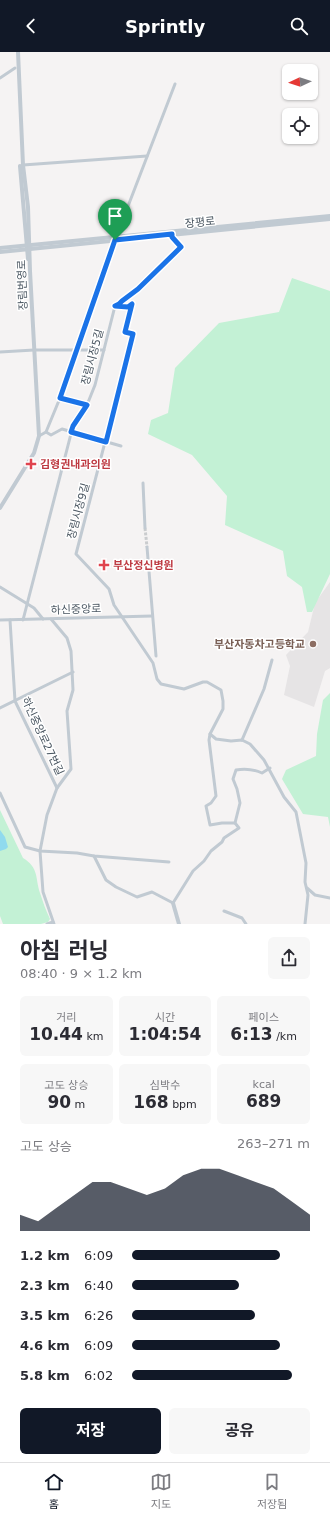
<!DOCTYPE html>
<html lang="ko">
<meta charset="utf-8">
<style>
body{margin:0;font-family:"DejaVu Sans","Noto Sans KR",sans-serif;background:#f7f7f7;color:#2b2b33;height:100vh;display:flex;flex-direction:column;font-size:15px;white-space:nowrap}
*{box-sizing:border-box;margin:0}
p{font-size:13px;color:#7c7c81}
.icon{flex:none;width:22px;height:22px;fill:none;stroke:currentColor;stroke-width:2;stroke-linecap:round;stroke-linejoin:round}
.map{position:relative;height:872px;overflow:hidden}
.side{display:flex;flex-direction:column;background:#fff;flex:1}
.side>*{flex:none}
.needle{width:26px;rotate:266deg}
.buttons{position:absolute;left:282px;top:12px;display:grid;gap:8px}
.buttons a{display:grid;place-items:center;width:36px;height:36px;border-radius:6px;background:#fff;box-shadow:0 1px 3px #0004;font-size:20px}
.pin{position:absolute;display:grid;place-items:center;width:34px;height:34px;color:#fff;margin:-41px -17px;border-radius:50% 50% 50% 0;rotate:-45deg;box-shadow:0 0 4px #0007}
.pin .icon{rotate:45deg}
.round{display:grid;place-items:center;flex:none;width:42px;height:42px;border-radius:6px;background:#f7f7f7}
.overview{display:flex;align-items:center;justify-content:space-between;height:68px;padding:0 20px}
h1{font-size:22px;font-weight:700;line-height:30px}
.metrics{display:grid;grid-template-columns:repeat(3,1fr);gap:6px;height:68px;padding:4px 20px}
.metrics div{display:grid;align-content:center;border-radius:6px;background:#f7f7f7;text-align:center}
.metrics b{font-size:17px;font-weight:700}
.metrics small{font-size:11px;font-weight:400}
.metrics p{font-size:11px}
.chart{height:112px;padding:8px 20px}
.chart p{display:flex;justify-content:space-between}
.chart svg{width:100%;height:72px;margin-top:4px;fill:#111827;opacity:.7}
.action{display:flex;gap:8px;margin-top:auto;padding:8px 20px}
.action a{flex:1;height:46px;border-radius:6px;background:#111827;color:#fff;font-size:16px;font-weight:700;line-height:46px;text-align:center}
.action a+a{background:#f7f7f7;color:#2b2b33}
ul{padding:0 20px;list-style:none;font-size:13px}
li{display:grid;grid-template-columns:64px 48px 1fr;align-items:center;height:30px}
li i{height:10px;border-radius:5px;background:#111827}
header{display:flex;justify-content:space-between;align-items:center;height:52px;padding:0 20px;background:#111827;color:#fff;font-size:18px;font-weight:700}
.tab-bar{display:flex;justify-content:space-around;align-items:center;height:56px;border-top:1px solid #e1e1e2;background:#fff;font-size:11px;color:#7c7c81}
.tab-bar a{display:grid;justify-items:center;gap:2px}
.tab-bar .on{color:#111827}
.map>svg:first-child{display:block}
.education{fill:#e6e4e5}
.green{fill:#c3f1d5}
.water{fill:#90daee}
.lines{fill:none;stroke-linecap:round;stroke-linejoin:round}
.minor-tunnel{stroke:#caccce;stroke-width:3;stroke-dasharray:3 1.5;stroke-linecap:butt}
.minor{stroke:#c1cad2;stroke-width:3}
.tertiary{stroke:#c1cad2;stroke-width:4}
.route-casing{stroke:#fff;stroke-width:8}
.route{stroke:#1a73e8;stroke-width:5}
.health-dot{fill:#e0444e;stroke:#fff;stroke-width:1.5}
.education-dot{fill:#8d6e63;stroke:#fff;stroke-width:1.5}
.labels{text-anchor:middle;stroke-width:3;stroke-linejoin:round;paint-order:stroke}
.street-label{font-size:11px;fill:#4a5661;stroke:#fff}
.health-label{font-size:11px;font-weight:bold;fill:#be3a42;stroke:#fff;text-anchor:start}
.education-label{font-size:11px;font-weight:bold;fill:#785e54;stroke:#fff;text-anchor:end}
</style>
<header><svg class="icon" aria-label="back" viewBox="0 0 24 24"><path d="M15 5l-7 7 7 7"/></svg>Sprintly<svg class="icon" aria-label="search" viewBox="0 0 24 24"><circle cx="10" cy="10" r="6"/><path d="M15 15l6 6"/></svg></header>
<div class="map">
<svg width="330" height="872" viewBox="0 0 330 872">
<rect width="100%" height="100%" fill="#f5f3f3"/>
<polygon class="education" points="330,530 330,616 325,619 314,655 284,643 290,614 286,603 308,580 315,551"/>
<g class="green">
<polygon points="292,226 330,239 330,522 312,560 307,560 302,535 287,524 283,499 225,473 227,444 192,403 148,382 151,368 168,361 175,316 219,271 279,260"/>
<polygon points="330,641 330,775 328,765 303,762 282,727 286,718 316,704 317,682 323,648"/>
<path d="M0,758l23,48c16,10 12,19 17,35 3,9 6,18 10,26l-2,3 -7,2h-38l-3,-8z"/>
</g>
<polygon class="water" points="0,778 5,785 8,795 6,797 0,799"/>
<g class="lines">
<polyline class="minor-tunnel" points="145,476 147,495"/>
<g class="minor">
<polyline points="0,26 15,16"/>
<polyline points="23,113 147,104"/>
<polyline points="132,252 125,280 133,282 76,502 109,537 114,553 153,611 157,627 161,632 184,637 203,630 207,630 221,638 223,649 223,657 210,682 216,687 231,689 242,688 250,692 264,708 284,745 296,760 306,811 305,830 308,843 305,872"/>
<polyline points="117,254 127,255 132,252"/>
<polyline points="0,300 34,298 104,298"/>
<polyline points="60,346 87,353"/>
<polyline points="46,380 51,383 62,377 121,394"/>
<polyline points="39,384 46,380 60,346 115,188 175,32"/>
<polyline points="143,431 145,476"/>
<polyline points="147,495 156,604"/>
<polyline points="0,535 34,556 43,567"/>
<polyline points="51,567 67,586 71,599 73,638 67,659 71,717 57,736 47,763 40,799 43,840 54,872"/>
<polyline points="0,568 152,564"/>
<polyline points="10,568 15,649 57,736"/>
<polyline points="23,568 73,374 87,353 95,333 115,254 119,252 122,249 138,237 181,195 172,185 172,182"/>
<polyline points="0,656 73,620"/>
<polyline points="242,688 264,637 272,608"/>
<polyline points="0,741 25,795 40,799 77,801 94,804 169,810"/>
<path d="M235,771l5,-20 -3,-14 -4,-10 3,-9c10,-2 17,-1 26,3l8,-5"/>
<polyline points="94,804 106,828 116,835 137,845 152,840 173,851 193,819 204,809 211,799 222,790 224,786 239,776 235,771 222,771 210,773 206,754 211,751 216,744 209,688 210,682"/>
<polyline points="307,836 315,843 330,846"/>
<polyline points="224,859 242,866 246,872"/>
<polyline points="47,872 53,870"/>
</g>
<g class="tertiary">
<polyline points="20,114 28,207"/>
<polyline points="0,196 330,164"/>
<polyline points="0,200 330,167"/>
<polyline points="0,456 34,401 39,384 30,219 28,155 23,113 18,0"/>
<polyline points="173,851 179,872"/>
</g>
</g>
<g class="lines">
<defs>
<polygon id="route" points="172,182 172,185 181,195 138,237 122,249 119,252 115,254 128,255 132,252 125,280 133,282 106,390 71,380 73,374 87,353 60,346 115,188"/>
</defs>
<use href="#route" class="route-casing"/>
<use href="#route" class="route"/>
</g>
<g class="health-dot">
<path d="M29 406h4v4h4v4h-4v4h-4v-4h-4v-4h4z"/>
<path d="M102 507h4v4h4v4h-4v4h-4v-4h-4v-4h4z"/>
</g>
<circle class="education-dot" cx="313" cy="592" r="4"/>
<g class="labels">
<g class="street-label">
<text transform="translate(200 170) rotate(-6)" y="4">장평로</text>
<text transform="translate(22 233) rotate(-92)" y="4">장림번영로</text>
<text transform="translate(92 305) rotate(-75)" y="4">장림시장5길</text>
<text transform="translate(78 459) rotate(-75)" y="4">장림시장9길</text>
<text transform="translate(76 557) rotate(-2)" y="4">하신중앙로</text>
<text transform="translate(43 684) rotate(65)" y="4">하신중앙로27번길</text>
</g>
<g class="health-label">
<text x="40" y="416">김형권내과의원</text>
<text x="113" y="517">부산정신병원</text>
</g>
<g class="education-label">
<text x="305" y="596">부산자동차고등학교</text>
</g>
</g>
</svg>
<div class="buttons">
<a><svg class="needle" viewBox="-14 -14 28 28"><path d="M0-13l5 13h-10z" fill="#e53935"/><path d="M0 13l5-13h-10z" fill="#7c7c81"/></svg></a>
<a><svg class="icon" aria-label="locate" viewBox="0 0 24 24"><circle cx="12" cy="12" r="6"/><path d="M12 2v4M12 18v4M2 12h4M18 12h4"/></svg></a>
</div>
<div class="pin" style="left:115px;top:188px;background:#1e9e55"><svg class="icon" aria-label="arrive" viewBox="0 0 24 24"><path d="M6 21V4h12l-3 4 3 4H6"/></svg></div>
</div>
<section class="side">
<div class="overview"><div><h1>아침 러닝</h1><p>08:40 · 9 × 1.2 km</p></div><a class="round"><svg class="icon" aria-label="share" viewBox="0 0 24 24"><path d="M12 15V3M7 8l5-5 5 5M5 13v7h14v-7"/></svg></a></div>
<div class="metrics">
<div><p>거리</p><b>10.44<small> km</small></b></div>
<div><p>시간</p><b>1:04:54</b></div>
<div><p>페이스</p><b>6:13<small> /km</small></b></div>
</div>
<div class="metrics">
<div><p>고도 상승</p><b>90<small> m</small></b></div>
<div><p>심박수</p><b>168<small> bpm</small></b></div>
<div><p>kcal</p><b>689</b></div>
</div>
<div class="chart"><p><span>고도 상승</span>263–271 m</p>
<svg viewBox="0 0 160 44" preserveAspectRatio="none"><path d="M0 44V34L10 38L20 30L30 22L40 14L50 14L60 18L70 22L80 18L90 10L100 6L110 6L120 10L130 14L140 18L150 26L160 34V44z"/></svg>
</div>
<ul>
<li><b>1.2 km</b>6:09<i style="width:83%"></i></li>
<li><b>2.3 km</b>6:40<i style="width:60%"></i></li>
<li><b>3.5 km</b>6:26<i style="width:69%"></i></li>
<li><b>4.6 km</b>6:09<i style="width:83%"></i></li>
<li><b>5.8 km</b>6:02<i style="width:90%"></i></li>
</ul>
<div class="action"><a>저장</a><a>공유</a></div>
</section>
<nav class="tab-bar">
<a class="on"><svg class="icon" aria-label="home" viewBox="0 0 24 24"><path d="M3 11l9-7 9 7M6 9v11h12V9"/></svg>홈</a>
<a><svg class="icon" aria-label="map" viewBox="0 0 24 24"><path d="M3 6l6-2 6 2 6-2v14l-6 2-6-2-6 2zM9 4v14M15 6v14"/></svg>지도</a>
<a><svg class="icon" aria-label="saved" viewBox="0 0 24 24"><path d="M7 4h10v16l-5-4-5 4z"/></svg>저장됨</a>
</nav>
